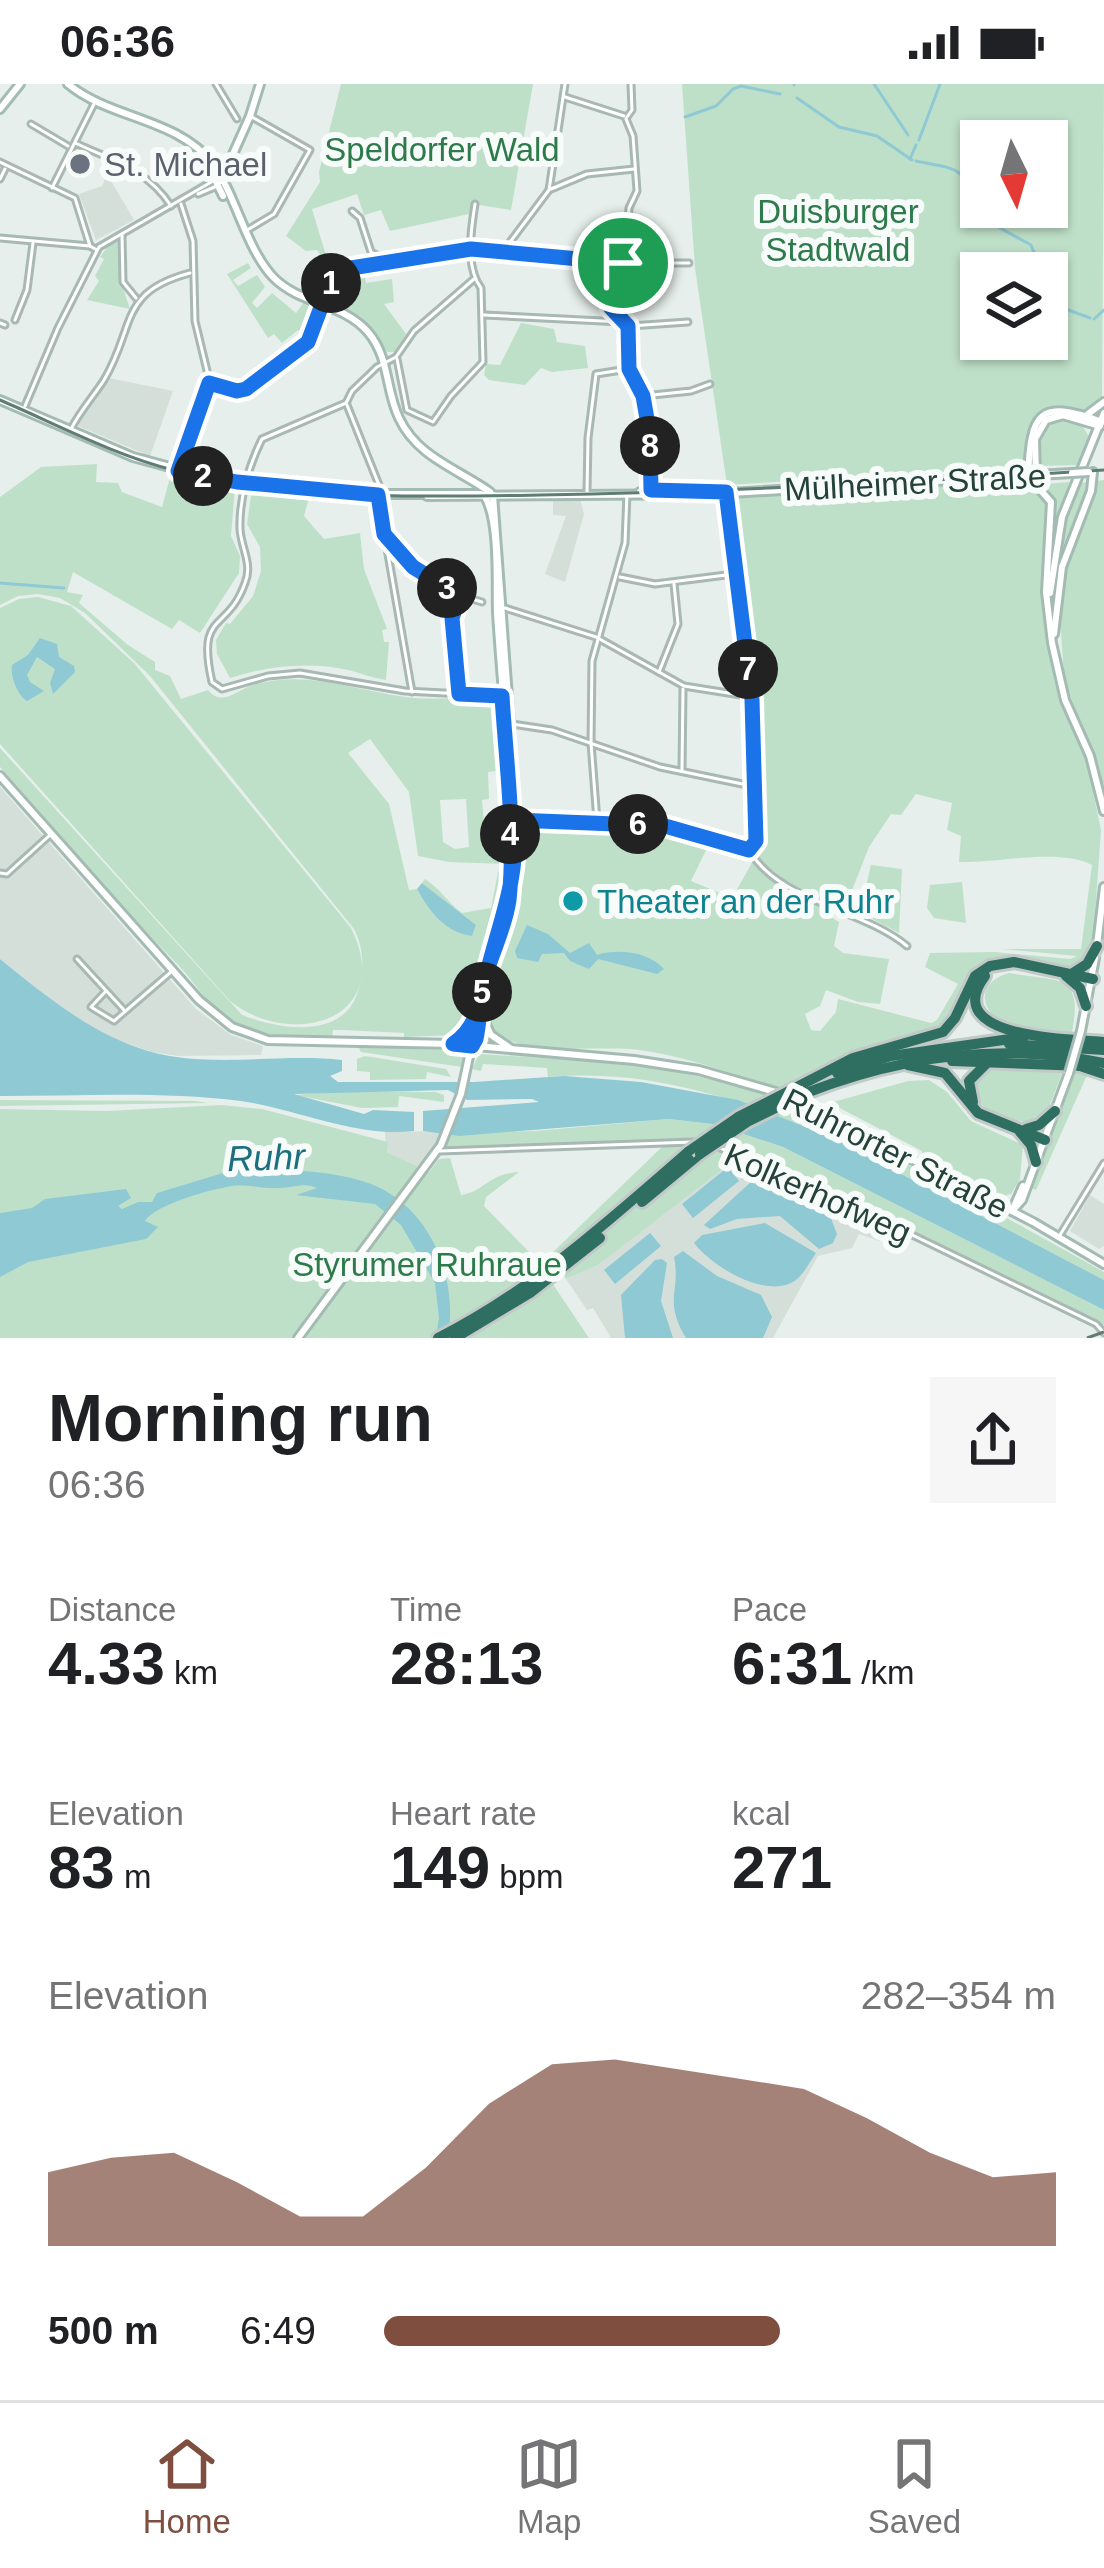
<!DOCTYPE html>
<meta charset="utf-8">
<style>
body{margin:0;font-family:Helvetica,sans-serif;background:#f6f6f6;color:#202124;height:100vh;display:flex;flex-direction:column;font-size:45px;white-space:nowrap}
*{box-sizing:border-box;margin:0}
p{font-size:39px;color:#757577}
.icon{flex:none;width:66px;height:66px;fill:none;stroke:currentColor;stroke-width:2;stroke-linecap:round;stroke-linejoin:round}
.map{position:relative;height:1254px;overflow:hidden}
.side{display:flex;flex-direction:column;background:#fff;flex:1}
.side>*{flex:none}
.needle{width:78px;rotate:175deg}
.controls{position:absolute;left:960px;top:36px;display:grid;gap:24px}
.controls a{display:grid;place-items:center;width:108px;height:108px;border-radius:0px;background:#fff;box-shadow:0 3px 9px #0004;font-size:60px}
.pin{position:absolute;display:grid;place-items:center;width:102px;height:102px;color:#fff;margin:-51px;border:6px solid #fff;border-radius:50%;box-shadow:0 3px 12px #0007}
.km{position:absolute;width:60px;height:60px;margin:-30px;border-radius:50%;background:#222;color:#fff;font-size:33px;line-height:60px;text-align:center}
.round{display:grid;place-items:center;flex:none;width:126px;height:126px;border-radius:0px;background:#f6f6f6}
.head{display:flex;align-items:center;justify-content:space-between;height:204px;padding:0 48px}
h1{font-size:66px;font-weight:800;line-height:90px}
.stats{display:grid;grid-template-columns:repeat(3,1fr);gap:18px;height:204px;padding:12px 48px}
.stats div{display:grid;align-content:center}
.stats b{font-size:60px;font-weight:800}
.stats small{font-size:33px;font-weight:400}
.stats p{font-size:33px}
.chart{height:336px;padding:24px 48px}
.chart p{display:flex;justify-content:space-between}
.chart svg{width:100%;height:216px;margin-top:12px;fill:#7f4e3f;opacity:.7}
ul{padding:0 48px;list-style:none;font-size:39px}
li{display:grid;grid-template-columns:192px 144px 1fr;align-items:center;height:90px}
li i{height:30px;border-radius:15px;background:#7f4e3f}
.status{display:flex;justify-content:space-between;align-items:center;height:84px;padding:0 60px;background:#fff;direction:ltr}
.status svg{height:33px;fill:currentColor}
.dock{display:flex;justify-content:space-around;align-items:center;height:168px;border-top:3px solid #e0e0e0;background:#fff;font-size:33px;color:#757577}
.dock a{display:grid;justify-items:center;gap:6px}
.dock .active{color:#7f4e3f}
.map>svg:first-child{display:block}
.built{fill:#d4dfda}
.green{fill:#bfe0c8;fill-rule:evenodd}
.water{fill:#8ec9d4}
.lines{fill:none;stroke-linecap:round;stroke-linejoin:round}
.stream{stroke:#8ec9d4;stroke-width:3}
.street-casing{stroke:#a8b8b2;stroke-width:9}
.secondary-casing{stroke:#a4bbb3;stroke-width:12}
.highway-casing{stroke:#c2cac8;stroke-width:16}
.street{stroke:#fff;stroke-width:3}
.secondary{stroke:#fff;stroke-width:6}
.highway{stroke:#2f6f62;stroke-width:10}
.tram{stroke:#5f7d75;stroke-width:3}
.rail{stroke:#5f7d75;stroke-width:3;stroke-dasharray:24 12;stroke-linecap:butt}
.secondary-bridge-casing{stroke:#a4bbb3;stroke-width:12;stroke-linecap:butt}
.highway-bridge-casing{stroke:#c2cac8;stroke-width:16;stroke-linecap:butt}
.secondary-bridge{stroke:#fff;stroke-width:6}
.highway-bridge{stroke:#2f6f62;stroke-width:10}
.route-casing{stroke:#fff;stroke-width:24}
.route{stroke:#1a73e8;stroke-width:15}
.worship-dot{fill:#6b7280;stroke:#f7fbf9;stroke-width:4.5}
.culture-dot{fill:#0f9aa8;stroke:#f7fbf9;stroke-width:4.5}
.labels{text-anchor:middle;stroke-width:12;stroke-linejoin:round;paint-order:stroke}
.park-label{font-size:33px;fill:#2d7a4b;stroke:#f7fbf9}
.worship-label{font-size:33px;fill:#5b616d;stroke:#f7fbf9;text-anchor:start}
.street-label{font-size:33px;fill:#24423a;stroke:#f7fbf9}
.culture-label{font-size:33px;fill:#0d838f;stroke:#f7fbf9;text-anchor:start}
.water-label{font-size:36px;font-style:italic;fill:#1c6f80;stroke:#f7fbf9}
</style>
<div class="status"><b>06:36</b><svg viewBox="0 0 49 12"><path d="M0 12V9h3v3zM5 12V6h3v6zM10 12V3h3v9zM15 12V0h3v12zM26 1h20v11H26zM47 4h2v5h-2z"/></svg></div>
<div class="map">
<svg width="1104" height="1254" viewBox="0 0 1104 1254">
<rect width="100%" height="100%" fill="#e6efeb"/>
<g class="built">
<polygon points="105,95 111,97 134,136 96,156 79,110 102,102"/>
<polygon points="109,294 173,307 150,372 78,342 82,330"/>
<polygon points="580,415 584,430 565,498 545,490 566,432 553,431 553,416"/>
<polygon points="0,703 196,925 231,951 263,962 261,971 179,972 152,968 109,953 65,927 0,875"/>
<polygon points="442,1047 421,1085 386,1067 385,1048"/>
<polygon points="733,1077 885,1144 879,1157 859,1150 852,1164 818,1172 773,1254 611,1254 593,1224 587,1226 566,1195 598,1181 725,1080"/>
<polygon points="1090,1111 1104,1120 1104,1162 1099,1165 1070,1147"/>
</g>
<g class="green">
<polygon points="341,0 533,0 511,126 472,120 469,130 390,147 381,126 364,131 357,110 312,125 331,188 328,190 326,179 317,166 306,167 286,152 320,98 319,88"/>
<path d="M682,0h422l-2,318 -14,10c-24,-1 -53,-8 -60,25 -2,11 -1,21 -5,30l-296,18 -32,-217zM981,57h66v66h-66zM981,189h66v66h-66z"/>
<polygon points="119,156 122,201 130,225 87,216 99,197 95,192 104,175 100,173 110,159"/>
<polygon points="248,179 251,184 233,196 238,202 257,191 265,203 252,219 257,224 272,209 296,229 304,218 319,223 306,256 298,246 282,259 274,250 268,254 227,190"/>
<polygon points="364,186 366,199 392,195 394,218 384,220 406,250 395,268 387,268 361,233 330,213 345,192"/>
<polygon points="521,239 554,245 557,258 585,262 588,284 552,288 541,284 525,301 489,296 484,291 486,280 500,281"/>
<polygon points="1062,333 1083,343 1091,356 1080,381 1037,382 1036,356 1047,338"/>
<path d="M97,380l-1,18 22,1 4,9 40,15 9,-33 64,13 -4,49 9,20 -1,17 -39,60 -21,-13 -7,9 -99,-57 -6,20 16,3 -4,8 49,42 27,17v8l15,6 11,23 27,-9c15,18 29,-1 48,-6 49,-14 100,6 149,13 30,4 65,-2 94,7l1,44h-5l1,23 -8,1 1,27 -7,1 2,24h18l4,40 -57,-2 -31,-6 -9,-64 -39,-53 -22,14 41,51 20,86 8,-1c12,22 28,44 55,47l4,-11 -54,-42 3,-4c15,9 23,24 37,34l29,-5 7,-36 7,1 -4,35 -32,112 -10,15 -55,2v-4l-61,-3h-10l-1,7c-35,-1 -69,2 -100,-16 -23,-12 -34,-35 -51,-53 -63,-64 -121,-134 -181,-201v-19l242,267c42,16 107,25 118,-31 4,-20 3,-37 -6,-55l-204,-253 -65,-63 -25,-15 -22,-4 -20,2 -18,9v-108l41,-30zM466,715l3,48 -14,2 -12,-7 -3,-42z"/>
<polygon points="1104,396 1104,702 1064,595 1060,533 1054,514 1065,433 1079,399"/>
<path d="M1029,397l4,4 36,-3 -21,87 -3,50 10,63 31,76 15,72 -8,113 -16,24 -83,-7 -53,69 -86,25 -78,35c-46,-16 -89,-32 -137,-39 -40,-5 -106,6 -140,-14 -14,-8 -13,-18 -12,-32l30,-112 2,-67 132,3 57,16 -18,37 41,17 21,-37 29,23 51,27 -2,6 8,5 -5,24 9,7 46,6 -9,45 -22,-2 -32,-12 -6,16 -15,8 6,16 9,1 16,-19 2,-13 93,24 6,-3 21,-36 -33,-17 5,-14 64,-1 76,7 7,-3 -75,-7h79l11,-84c-33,-17 -94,-2 -133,-3l2,-26 -14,-6 5,-27 -36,-9 -15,21 -10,-1 -22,33 -20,51 -8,-1 -1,6 11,5 -2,5 -63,-32 -30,-24 -3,-161 -18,-148 5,-2 -5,-48z"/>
<path d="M252,405l58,5 -6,22 20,23 36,-6 4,36 23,60 -5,1 2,12h5l-3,38c-14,-2 -25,-7 -38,-10 -40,-9 -80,-4 -118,8l-13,-24 -1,-14 10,-17 4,1 23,-28 8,-25 -1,-24 -13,-23z"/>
<path d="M38,513l33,9 63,57 217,265c45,90 -58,123 -121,73l-230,-257v-136l19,-9z"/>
<polygon points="871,781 902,785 899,849 865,831 861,824"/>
<polygon points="962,798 966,839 934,834 927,824 930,801"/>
<path d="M1009,889c48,9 75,-2 63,59 -19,-2 -42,-1 -61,-7 -32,-9 -37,-43 -2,-52z"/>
<polygon points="358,962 458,967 463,971 462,983 361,968"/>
<path d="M479,970c95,6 192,9 282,39 47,15 90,41 133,64 70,37 140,76 210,115v8c-60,-31 -120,-63 -180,-94 -117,-61 -240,-121 -376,-109l-1,-9 -64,-4 -2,7 -9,-2z"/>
<polygon points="365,972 446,985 451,993 427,988 426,995 370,996 370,988 357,987 357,975"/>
<path d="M992,981l72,3 -16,42 -20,13c-24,-6 -53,-10 -56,-40z"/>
<polygon points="1075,987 1087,991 1036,1106 1031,1104"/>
<polygon points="929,996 947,1008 971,1037 1023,1061 1020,1095 1011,1110 998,1113 923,1074 922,1067 830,1019 908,997"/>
<polygon points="342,1007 436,1008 444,1011 444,1018 399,1012 398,1023 362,1024 295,1011"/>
<polygon points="0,1016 194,1017 208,1019 0,1022"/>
<path d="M221,1021l41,4 126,33 -1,10 42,20 10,-13 11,-1 11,37c24,-3 26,-21 58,-23l-33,25 -2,9 52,53 53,79h-589v-229l107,2z"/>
<polygon points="669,1035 713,1040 783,1063 1104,1226 1104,1241 1095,1244 782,1089 731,1071 733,1077 598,1181 566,1195 551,1170 665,1060 522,1067 521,1062 456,1067 446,1063 452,1049 535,1047"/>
</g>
<g class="water">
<path d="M40,554l17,6 2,13 15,9 1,6 -22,22 -3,-11 5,-14 -18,-12 -10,18 3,7 14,9 -17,10c-10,-6 -17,-26 -15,-36l16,-10z"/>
<path d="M422,799l54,42 -4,11c-27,-3 -43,-25 -55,-47z"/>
<path d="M527,841l21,9 22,19 19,-10 8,12c20,-7 53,-3 67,14l-7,5 -59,-15 -9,10 -19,-8 -6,-8 -22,1 -4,8 -21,-4 -2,-7z"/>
<path d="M0,875c46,37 91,75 148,92 62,18 132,2 194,9v11l-12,5 8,6h136l90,-6 77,6 97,18 92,37 274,143v30l-321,-163 -70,-23 -44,-5 -210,17 -36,-5v-20l116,-9 -7,-3 -65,1 -19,-10 -154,4 70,20 9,-4 41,2v19c-57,7 -117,-22 -173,-30 -79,-10 -161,-5 -241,-5z"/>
<polygon points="728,1083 739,1097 693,1134 682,1120"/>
<path d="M233,1086c45,0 95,-2 138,14 61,24 87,95 77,154h-12l3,-20 -4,-35 -34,-58 -26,-21 -79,-9 21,-7c-13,-6 -23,0 -37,0 -16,1 -32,-4 -48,-2 -20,3 -76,18 -87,35l13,6 -12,12 -118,23 -28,15v-64l32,-5 13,-9 81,-10 5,9 -13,8 4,3 16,-7h14l5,-9z"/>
<polygon points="753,1096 769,1098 827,1124 837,1150 833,1159 819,1165 780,1132 737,1135 710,1145 704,1141"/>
<path d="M765,1139l51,30c-7,10 -14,25 -25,30 -30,14 -80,-18 -97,-40l8,-8z"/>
<polygon points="650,1149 661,1162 615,1200 604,1186"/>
<path d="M683,1167l34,25 44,19 11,22 -9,21h-77c-23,-38 -5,-46 -12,-81z"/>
<polygon points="662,1175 667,1179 661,1217 673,1254 625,1254 621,1211 655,1176"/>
</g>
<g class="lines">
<g class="stream">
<polyline points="794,0 794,1"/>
<polyline points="874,0 908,51"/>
<polyline points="797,14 839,43 877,52 912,76"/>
<polyline points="685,33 716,22 733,5 741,2 780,10"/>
<polyline points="919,56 940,0"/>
<polyline points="910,75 916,61"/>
<path d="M916,77c38,8 41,3 65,38"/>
<polyline points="987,123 1000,144 1031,161 1042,189"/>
<polyline points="1047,218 1090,234"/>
<polyline points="1094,235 1104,226"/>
<polyline points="0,499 64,504"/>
</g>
<defs>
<g id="street">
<polyline points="216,0 237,35"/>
<polyline points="565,13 624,32"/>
<polyline points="627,33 632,26 631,0"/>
<polyline points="626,35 633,52 637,107 629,124 625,173 611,223 628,241 629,285 648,333 651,403"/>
<polyline points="31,40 68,62"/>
<path d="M75,59c37,17 73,27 96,63"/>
<polyline points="0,78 75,114 90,162"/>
<polyline points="0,95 5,85"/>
<polyline points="52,104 95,18"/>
<polyline points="551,105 587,90 634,85"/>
<polyline points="198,110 217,102"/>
<polyline points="352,127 360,134 371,168 386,176"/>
<polyline points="249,145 274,130 310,66 252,33"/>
<polyline points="122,151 123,198 136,214"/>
<polyline points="0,154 90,162 97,166"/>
<polyline points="504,166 549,106 565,0"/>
<path d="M474,195l-60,52 -18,26 -19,10 -25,24 -6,12 -84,36c-13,26 -23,60 -22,90 1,19 13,35 5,54 -18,51 -49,27 -33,99l10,7 46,-13 32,-3 105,18 98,5"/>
<polyline points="484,231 622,238"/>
<polyline points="15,236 27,206 33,159"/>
<polyline points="0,239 5,241"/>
<polyline points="630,242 688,238"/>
<path d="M397,275l10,51 26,12 18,-26 32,-34 -2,-74c-16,-21 -10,-59 -6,-84"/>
<polyline points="209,299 237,307 246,305 309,258 329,202 351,184 471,165 623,179 689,179"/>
<polyline points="643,312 691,307 710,300"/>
<polyline points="347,321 379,401"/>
<polyline points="25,322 58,244 99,163 213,97"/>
<path d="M71,345c9,-18 22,-32 33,-49 32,-54 14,-88 86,-107"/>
<polyline points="180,383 209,295 195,237 193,157 181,120"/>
<polyline points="587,408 588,354 596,290 628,285"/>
<polyline points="726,408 752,616 756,753 750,764"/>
<polyline points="378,413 412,608"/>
<path d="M385,451c28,30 56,57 97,67"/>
<polyline points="620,493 655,500 734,490"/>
<polyline points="505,524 596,553 684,602 747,612"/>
<polyline points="659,588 678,540 674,500"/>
<polyline points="459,610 452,534 459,513"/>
<polyline points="512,640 552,646 660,683 752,702"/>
<polyline points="682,686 683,605"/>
<path d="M517,736l148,6 84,24c30,52 114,59 158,96"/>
<polyline points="597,737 591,659 592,577 625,459 627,410"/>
<polyline points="0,789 7,790 50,751"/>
<polyline points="77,875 124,926"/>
<polyline points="106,907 91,923 114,937 171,888"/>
<polyline points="720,1064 774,1084 1096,1240 1104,1249"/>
<polyline points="440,1067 693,1058"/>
<polyline points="1060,1151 1104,1079"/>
</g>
<g id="secondary">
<path d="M68,0c42,35 109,34 144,79 24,31 33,84 61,114 27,28 69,25 95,55 22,26 17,57 31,86 18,39 59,51 91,74"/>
<polyline points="0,25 20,0"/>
<polyline points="205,75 223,112"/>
<polyline points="221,97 250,32 260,0"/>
<polyline points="0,316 133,373 199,391 355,410 481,410"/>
<polyline points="1088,330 1104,318"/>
<polyline points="1028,392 1051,418 1046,508 1052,559 1065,616 1090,672 1104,727"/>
<path d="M1028,392c3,-62 9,-78 74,-54"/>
<polyline points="1036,392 1035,355 1046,336 1063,331 1100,342"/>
<polyline points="640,408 722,407"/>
<path d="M484,411c16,25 12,87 13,118 6,92 17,186 12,278"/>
<polyline points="427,412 713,410 1072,389"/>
<polyline points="1050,509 1062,433 1104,329"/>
<polyline points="1054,550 1062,483 1091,407 1093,388"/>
<polyline points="0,692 199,916 232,943 268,956 453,960 634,976 699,986 779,1009"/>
<polyline points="1097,861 1104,803"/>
<polyline points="481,930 491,951 510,964"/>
<polyline points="1081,947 1095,874"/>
<polyline points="456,958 474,940"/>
<polyline points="797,1016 1033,1138 1104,1180"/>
<polyline points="1012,1127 1022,1116 1069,989"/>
<polyline points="1012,1127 1023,1102"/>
<polyline points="298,1254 441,1061 461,1010 486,893 514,797 516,754 510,640 493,411"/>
</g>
<g id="highway">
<polyline points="1073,889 1087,880 1097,862"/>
<path d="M985,892c-47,63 87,63 119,66"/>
<polyline points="1066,892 1080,904 1086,922"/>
<polyline points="1009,960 1104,966"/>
<polyline points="952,977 1083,982"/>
<polyline points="908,981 945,989 978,1029 1045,1056"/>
<polyline points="1080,982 1104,990"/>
<polyline points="837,989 891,972 1024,953"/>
<polyline points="795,1004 853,974 943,948 955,934 975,892 990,882 1014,878 1093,895"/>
<path d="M806,1009c97,-38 195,-51 298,-30"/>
<polyline points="973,1018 969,997 986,980"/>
<polyline points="1026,1045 1039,1041 1055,1027"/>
<polyline points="1020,1048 1031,1061 1036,1078"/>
<polyline points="642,1118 700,1070"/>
<path d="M438,1254c95,-48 172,-118 251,-187"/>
<polyline points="455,1254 530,1209 600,1154"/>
</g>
</defs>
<use href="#street" class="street-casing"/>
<use href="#secondary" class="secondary-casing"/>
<use href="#highway" class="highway-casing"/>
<use href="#street" class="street"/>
<use href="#secondary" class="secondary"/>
<use href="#highway" class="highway"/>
<path class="tram" d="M0,316c58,25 116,56 177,71 118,29 243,26 363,24 188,-3 376,-13 564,-25"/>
<polyline class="rail" points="1087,1254 1104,1248"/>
<defs>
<g id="secondary-bridge">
<polyline points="1072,389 1089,388"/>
<polyline points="1069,989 1081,947"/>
</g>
<g id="highway-bridge">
<polyline points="689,1067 738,1033 795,1004"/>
<polyline points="700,1070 747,1038 806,1009"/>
</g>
</defs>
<use href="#secondary-bridge" class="secondary-bridge-casing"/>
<use href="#highway-bridge" class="highway-bridge-casing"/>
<use href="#secondary-bridge" class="secondary-bridge"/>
<use href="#highway-bridge" class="highway-bridge"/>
</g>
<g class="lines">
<defs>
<path id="route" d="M623,179l-152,-14 -120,19 -22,18 -21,56 -62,47 -9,2 -28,-8 -31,88 59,11 141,13 6,39 29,33 47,29 -8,22 7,76 43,2c4,66 14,137 7,204 -3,24 -15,48 -22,71 -8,29 -7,54 -34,73l19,2 4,-7c4,-19 4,-39 9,-58 14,-60 33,-96 30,-161l150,6 84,24 7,-9 -4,-141 -26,-208 -75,-2 -1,-54 -7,-40 -14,-27 -1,-43 -17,-18 12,-45"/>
</defs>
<use href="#route" class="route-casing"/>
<use href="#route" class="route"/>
</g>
<circle class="worship-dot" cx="80" cy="80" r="12"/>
<circle class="culture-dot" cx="573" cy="817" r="12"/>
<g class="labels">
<g class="park-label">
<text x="442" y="77">Speldorfer Wald</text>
<text x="838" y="139">Duisburger<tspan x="838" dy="38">Stadtwald</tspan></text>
<text x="427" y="1192">Styrumer Ruhraue</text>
</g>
<g class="worship-label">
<text x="104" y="92">St. Michael</text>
</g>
<g class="street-label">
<text transform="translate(915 398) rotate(-3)" y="12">Mülheimer Straße</text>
<text transform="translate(896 1069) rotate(27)" y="12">Ruhrorter Straße</text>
<text transform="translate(818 1109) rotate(24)" y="12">Kolkerhofweg</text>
</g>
<g class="culture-label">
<text x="597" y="829">Theater an der Ruhr</text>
</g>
<g class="water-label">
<text transform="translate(266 1073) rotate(-2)" y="13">Ruhr</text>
</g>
</g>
</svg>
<div class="controls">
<a><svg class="needle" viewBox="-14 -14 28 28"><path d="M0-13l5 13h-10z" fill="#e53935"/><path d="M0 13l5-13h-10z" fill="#757577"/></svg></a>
<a><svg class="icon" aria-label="layers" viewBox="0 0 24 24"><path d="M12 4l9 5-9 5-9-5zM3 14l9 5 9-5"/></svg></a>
</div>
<div class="pin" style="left:623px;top:179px;background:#1e9e55"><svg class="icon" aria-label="arrive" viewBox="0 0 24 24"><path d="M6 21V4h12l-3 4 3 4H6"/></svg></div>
<b class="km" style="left:331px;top:199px">1</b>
<b class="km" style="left:203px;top:392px">2</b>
<b class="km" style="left:447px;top:504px">3</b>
<b class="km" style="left:510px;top:750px">4</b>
<b class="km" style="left:482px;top:908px">5</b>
<b class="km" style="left:638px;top:740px">6</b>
<b class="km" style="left:748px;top:585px">7</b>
<b class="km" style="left:650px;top:362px">8</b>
</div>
<section class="side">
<div class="head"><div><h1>Morning run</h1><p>06:36</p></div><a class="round"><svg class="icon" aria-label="share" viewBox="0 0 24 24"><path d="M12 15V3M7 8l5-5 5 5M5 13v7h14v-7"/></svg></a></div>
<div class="stats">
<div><p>Distance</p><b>4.33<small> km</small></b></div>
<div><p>Time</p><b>28:13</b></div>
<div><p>Pace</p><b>6:31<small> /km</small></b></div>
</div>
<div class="stats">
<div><p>Elevation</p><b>83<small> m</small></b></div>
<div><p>Heart rate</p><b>149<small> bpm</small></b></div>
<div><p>kcal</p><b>271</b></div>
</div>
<div class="chart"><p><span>Elevation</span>282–354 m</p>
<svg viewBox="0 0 160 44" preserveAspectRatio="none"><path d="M0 44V29L10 26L20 25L30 31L40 38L50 38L60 28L70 15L80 7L90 6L100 8L110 10L120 12L130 18L140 25L150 30L160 29V44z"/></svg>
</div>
<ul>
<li><b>500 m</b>6:49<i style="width:59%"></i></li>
</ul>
</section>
<nav class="dock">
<a class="active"><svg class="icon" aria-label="home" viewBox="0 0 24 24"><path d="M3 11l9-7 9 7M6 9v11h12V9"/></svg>Home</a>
<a><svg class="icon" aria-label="map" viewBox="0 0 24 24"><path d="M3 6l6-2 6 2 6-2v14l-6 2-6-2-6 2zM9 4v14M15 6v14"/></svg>Map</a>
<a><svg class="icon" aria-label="saved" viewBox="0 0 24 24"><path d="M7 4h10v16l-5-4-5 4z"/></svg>Saved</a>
</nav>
